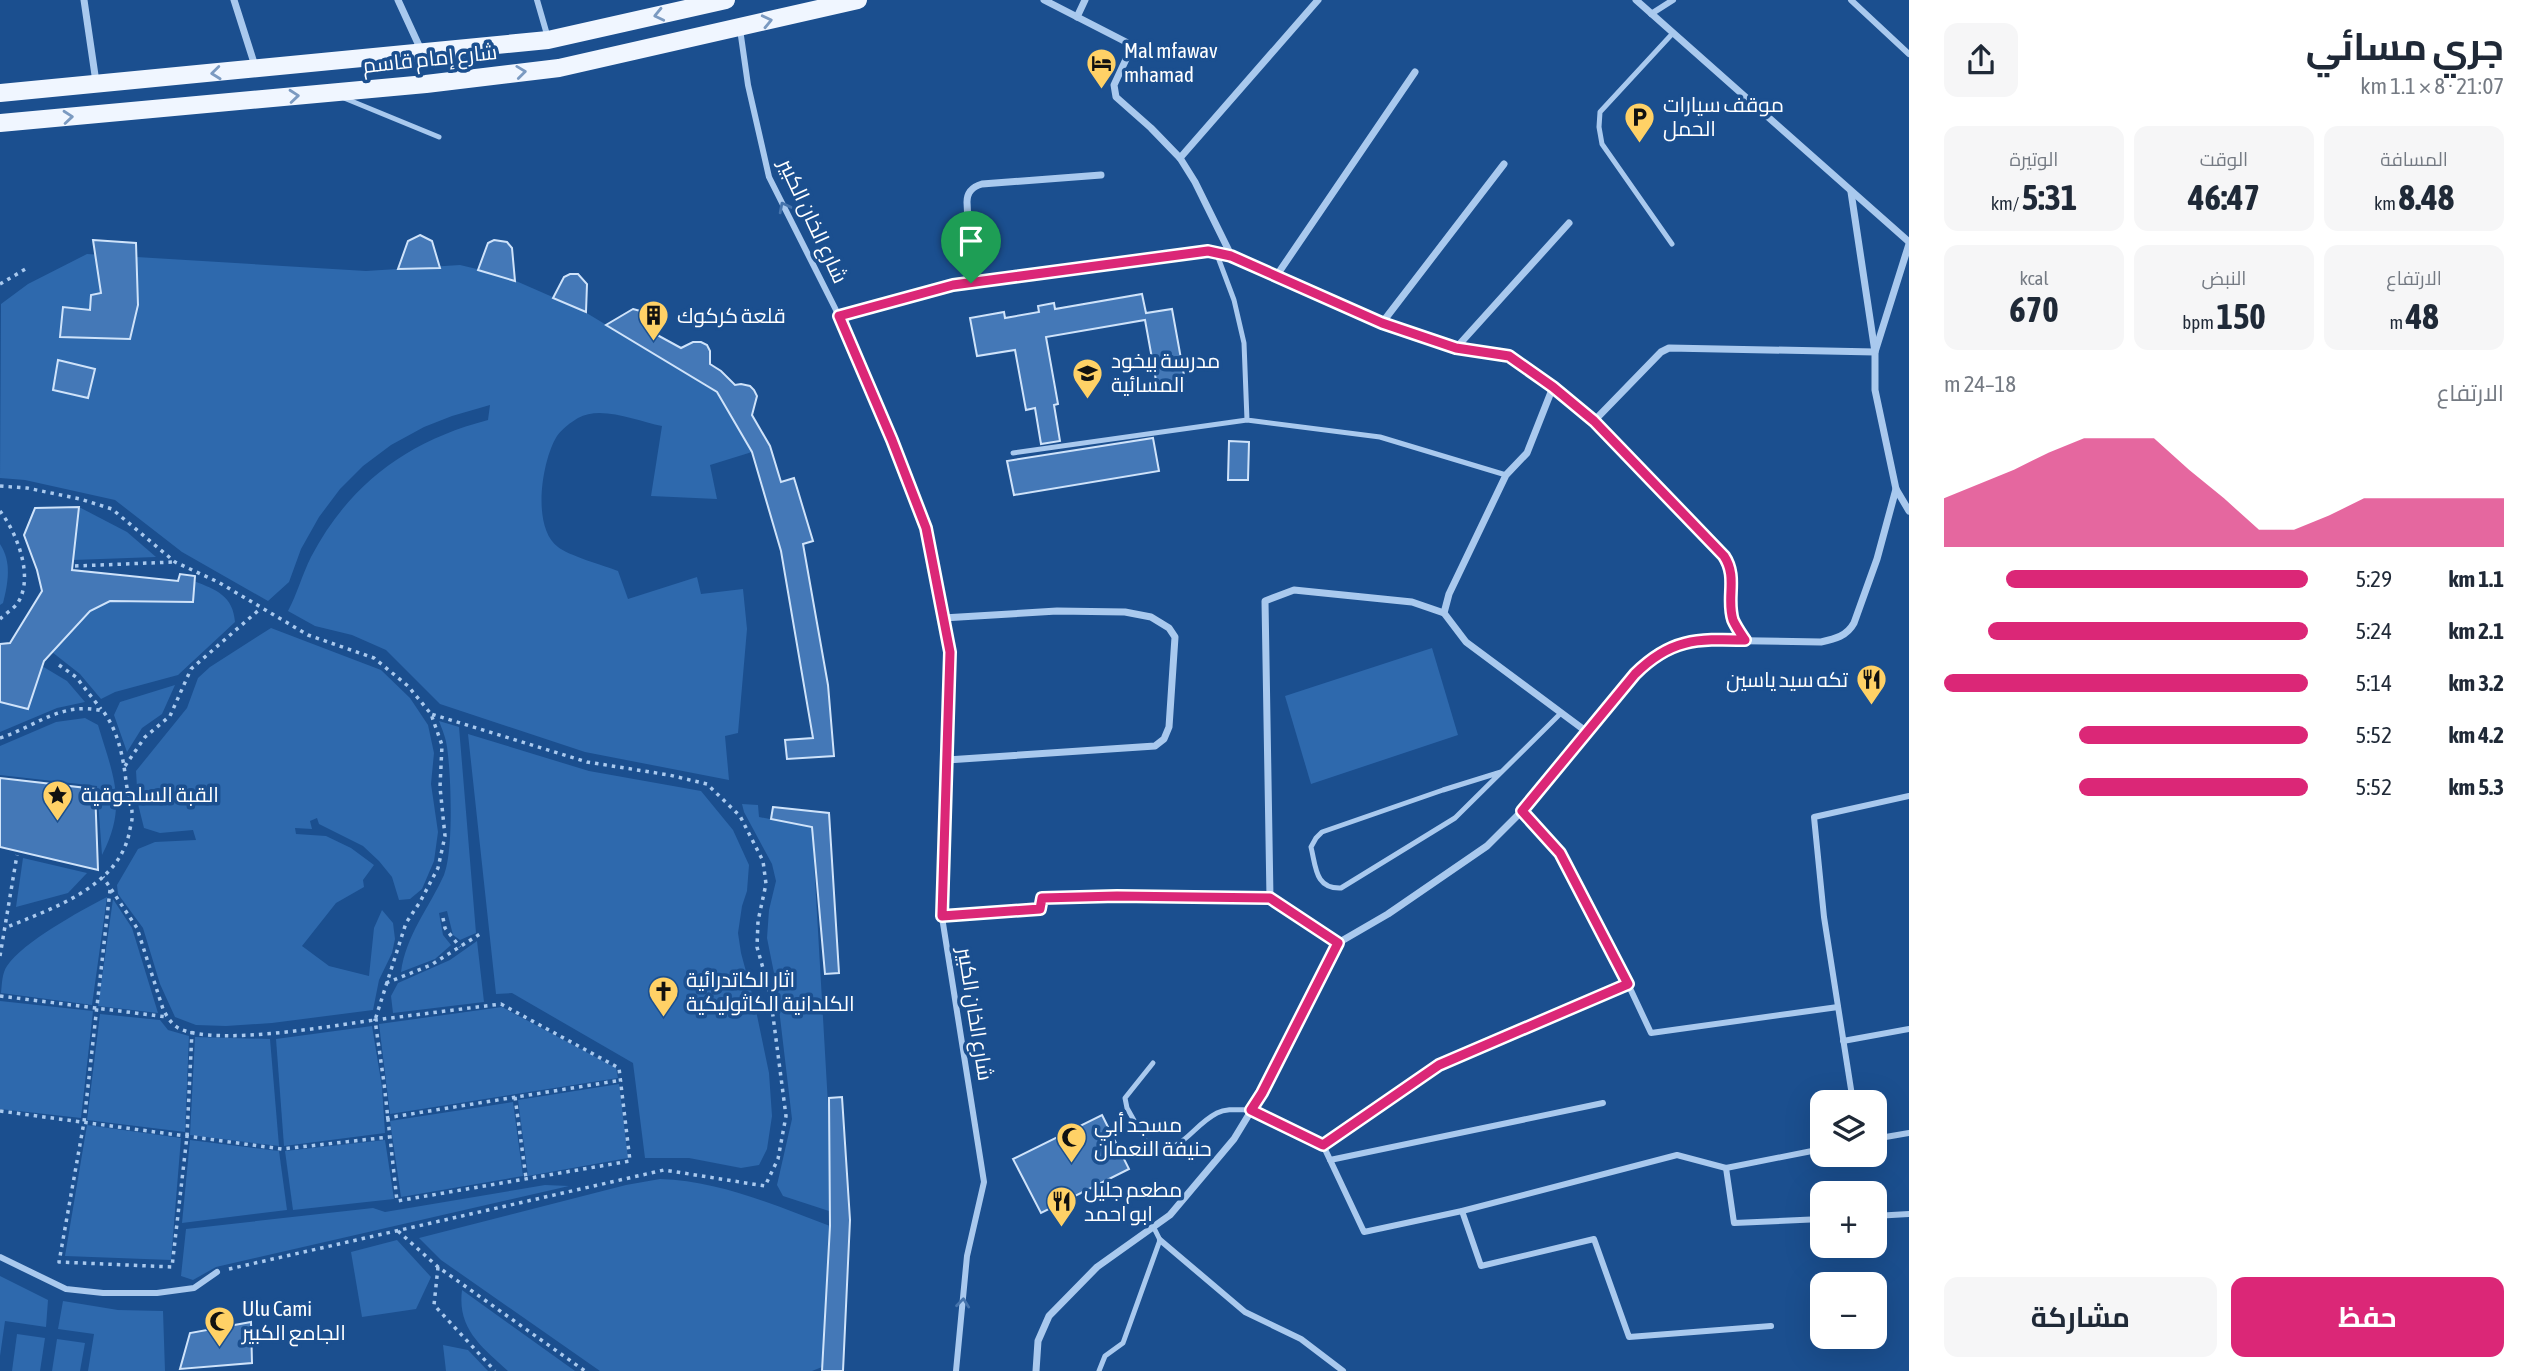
<!DOCTYPE html>
<html lang="ar">
<meta charset="utf-8">
<style>
body{margin:0;font-family:"Asap Condensed",Cairo,sans-serif;background:#f6f6f7;color:#1f2937;direction:rtl;height:100vh;display:flex;flex-direction:column;font-size:26px;white-space:nowrap}
*{box-sizing:border-box;margin:0}
p{font-size:23px;color:#747a83}
.icon{flex:none;width:38px;height:38px;fill:none;stroke:currentColor;stroke-width:2;stroke-linecap:round;stroke-linejoin:round}
.map{position:relative;flex:1;overflow:hidden;direction:ltr}
.sheet{display:flex;flex-direction:column;background:#fff;width:630px}
.sheet>*{flex:none}
.fabs{position:absolute;left:1810px;top:1090px;display:grid;gap:14px}
.fabs a{display:grid;place-items:center;width:77px;height:77px;border-radius:14px;background:#fff;box-shadow:0 7px 28px #0002;font-size:35px}
.pin{position:absolute;display:grid;place-items:center;width:60px;height:60px;color:#fff;margin:-72px -30px;border-radius:50% 50% 50% 0;rotate:-45deg;box-shadow:0 0 7px #0007}
.pin .icon{rotate:45deg}
.round{display:grid;place-items:center;flex:none;width:74px;height:74px;border-radius:14px;background:#f6f6f7}
.headline{display:flex;align-items:center;justify-content:space-between;height:119px;padding:0 35px}
h1{font-size:38px;font-weight:700;line-height:52px}
.figures{display:grid;grid-template-columns:repeat(3,1fr);gap:10px;height:119px;padding:7px 35px}
.figures div{display:grid;align-content:center;border-radius:14px;background:#f6f6f7;text-align:center}
.figures b{font-size:35px;font-weight:700}
.figures small{font-size:19px;font-weight:400}
.figures p{font-size:19px}
.chart{height:196px;padding:14px 35px}
.chart p{display:flex;justify-content:space-between}
.chart svg{width:100%;height:126px;margin-top:7px;fill:#db2777;opacity:.7}
.action{display:flex;gap:14px;margin-top:auto;padding:14px 35px}
.action a{flex:1;height:80px;border-radius:14px;background:#db2777;color:#fff;font-size:28px;font-weight:700;line-height:80px;text-align:center}
.action a+a{background:#f6f6f7;color:#1f2937}
ul{padding:0 35px;list-style:none;font-size:23px}
li{display:grid;grid-template-columns:112px 84px 1fr;align-items:center;height:52px}
li i{height:18px;border-radius:9px;background:#db2777}
main{display:flex;flex:1;min-height:0}
.map>svg:first-child{display:block}
.green{fill:#2e69ad}
.building{fill:#4478b7;stroke:#cfe3fa;stroke-width:2}
.lines{fill:none;stroke-linecap:round;stroke-linejoin:round}
.path{stroke:#a9c9ee;stroke-width:3.5;stroke-dasharray:3.5 5;stroke-linecap:butt}
.service{stroke:#a9c9ee;stroke-width:5}
.pedestrian{stroke:#a9c9ee;stroke-width:6}
.minor{stroke:#a9c9ee;stroke-width:7}
.primary{stroke:#f0f6ff;stroke-width:18}
.oneway{stroke:#7b9ac1}
.oneway2{stroke:#4674ac}
.route-casing{stroke:#fff;stroke-width:14}
.route{stroke:#db2777;stroke-width:9}
.labels{text-anchor:middle;stroke-width:7;stroke-linejoin:round;paint-order:stroke}
.poi-label{font-size:21px;fill:#fff;stroke:#1b4f8f;text-anchor:start}
.street-label{font-size:21px;fill:#fff;stroke:#1b4f8f}
</style>
<main>
<section class="sheet">
<div class="headline"><div><h1>جري مسائي</h1><p>21:07 · 8 × 1.1 km</p></div><a class="round"><svg class="icon" aria-label="share" viewBox="0 0 24 24"><path d="M12 15V3M7 8l5-5 5 5M5 13v7h14v-7"/></svg></a></div>
<div class="figures">
<div><p>المسافة</p><b>8.48<small> km</small></b></div>
<div><p>الوقت</p><b>46:47</b></div>
<div><p>الوتيرة</p><b>5:31<small> /km</small></b></div>
</div>
<div class="figures">
<div><p>الارتفاع</p><b>48<small> m</small></b></div>
<div><p>النبض</p><b>150<small> bpm</small></b></div>
<div><p>kcal</p><b>670</b></div>
</div>
<div class="chart"><p><span>الارتفاع</span>18–24 m</p>
<svg viewBox="0 0 160 44" preserveAspectRatio="none"><path d="M0 44V27L10 22L20 17L30 11L40 6L50 6L60 6L70 17L80 27L90 38L100 38L110 33L120 27L130 27L140 27L150 27L160 27V44z"/></svg>
</div>
<ul>
<li><b>1.1 km</b>5:29<i style="width:83%"></i></li>
<li><b>2.1 km</b>5:24<i style="width:88%"></i></li>
<li><b>3.2 km</b>5:14<i style="width:100%"></i></li>
<li><b>4.2 km</b>5:52<i style="width:63%"></i></li>
<li><b>5.3 km</b>5:52<i style="width:63%"></i></li>
</ul>
<div class="action"><a>حفظ</a><a>مشاركة</a></div>
</section>
<div class="map">
<svg width="1909" height="1371" viewBox="0 0 1909 1371">
<rect width="100%" height="100%" fill="#1b4f8f"/>
<g class="green">
<path d="M87,254l279,17 94,-6 42,10 78,34 137,83 35,60 -42,13 7,34 -66,-3 11,-70c-25,-5 -61,-21 -84,-8 -7,4 -17,12 -21,18 -15,24 -26,91 1,111 9,8 47,19 60,24l10,28 69,-22 4,17 42,-5 4,40 -9,104 -13,3 4,44 -144,-28 -145,-48 -54,-54 -34,-15 -37,-9 -27,-15c9,-17 14,-36 23,-54 39,-74 97,-116 177,-137l2,-15 -38,11 -28,11 -33,18 -28,21 -23,23 -21,28 -18,32 -12,33 -21,19 -86,-49 -67,-52 -90,-20 -25,-2 1,-174 27,-20z"/>
<polygon points="79,507 127,532 156,557 73,560"/>
<path d="M0,544c12,18 8,39 3,59l-3,2z"/>
<path d="M194,581c23,9 39,15 41,41l-57,53 -63,17 -14,7 -21,-25 -28,-22 38,-41 20,-10 82,1z"/>
<polygon points="271,628 381,670 410,698 428,725 434,753 431,784 438,832 434,861 422,889 410,899 399,900 392,877 379,861 363,846 319,824 317,818 310,821 312,829 295,828 296,834 326,836 351,848 374,865 363,880 364,887 336,903 302,946 329,966 369,976 374,928 382,910 393,923 395,939 392,953 379,980 373,1010 272,1023 226,1026 196,1025 175,1017 160,984 143,928 118,894 117,885 138,849 155,842 196,840 193,830 160,833 144,828 138,804 136,771 187,708 198,678 210,667"/>
<polygon points="1432,648 1458,735 1311,784 1285,696"/>
<polygon points="42,666 67,681 85,702 57,708 0,732 0,702 28,709"/>
<polygon points="175,685 162,714 142,728 127,752 114,715 120,702"/>
<path d="M85,718l13,7c15,50 30,80 4,130l-5,-69 -97,-11v-29l56,-24z"/>
<path d="M439,721l20,6 17,206 -16,7 -7,-5 -6,-24 -8,2 4,22 8,10 -16,14 -34,13c5,-37 28,-64 43,-97 10,-25 7,-101 3,-128 -1,-9 -5,-18 -8,-26z"/>
<polygon points="468,734 589,771 701,791 733,830 749,865 747,891 742,906 738,933 741,953 754,1001 769,1073 772,1116 767,1149 759,1165 741,1168 689,1158 645,1158 633,1063 512,993 496,994"/>
<polygon points="742,804 758,805 759,817 812,827 829,1122 829,1211 783,1196 777,1185 792,1119 776,983 767,938 769,910 776,881 772,864 744,812"/>
<polygon points="23,858 87,873 68,893 16,907"/>
<path d="M107,897l-15,108 -91,-12c1,-9 1,-20 6,-27 16,-24 73,-55 100,-69z"/>
<polygon points="113,899 132,928 158,1013 98,1006"/>
<polygon points="477,941 484,1002 393,1013 391,996 398,983 450,960"/>
<polygon points="0,1001 93,1011 81,1118 0,1109"/>
<polygon points="502,1007 616,1068 618,1078 390,1114 379,1024"/>
<polygon points="100,1014 160,1020 168,1030 189,1036 185,1132 87,1120"/>
<polygon points="372,1026 382,1087 385,1133 284,1146 276,1039"/>
<polygon points="195,1037 270,1039 279,1146 190,1135"/>
<polygon points="619,1084 628,1158 528,1176 518,1100"/>
<polygon points="513,1102 523,1176 401,1197 390,1121"/>
<polygon points="87,1125 181,1138 171,1260 65,1256"/>
<polygon points="190,1140 279,1151 287,1210 182,1223"/>
<polygon points="385,1140 394,1199 293,1210 285,1151"/>
<path d="M660,1179c60,2 114,26 170,47l-8,141 -10,4h-212l-159,-111 -22,-22 207,-53z"/>
<polygon points="545,1185 569,1186 216,1267 193,1280 181,1276 186,1229 373,1208 385,1212"/>
<polygon points="397,1240 431,1277 416,1309 362,1317 351,1252"/>
<polygon points="0,1276 48,1300 46,1327 5,1321 0,1356"/>
<path d="M462,1290l113,81h-67c-26,-24 -51,-42 -46,-81z"/>
<polygon points="63,1301 118,1310 163,1311 165,1371 88,1371 94,1334 58,1329"/>
<polygon points="17,1334 45,1338 40,1371 12,1371"/>
<polygon points="57,1339 85,1343 80,1371 52,1371"/>
<polygon points="443,1345 468,1350 488,1371 446,1371"/>
</g>
<g class="building">
<polygon points="420,235 432,241 440,268 398,269 408,241"/>
<polygon points="93,240 136,243 138,305 130,339 60,337 63,307 90,310 91,295 101,293"/>
<polygon points="494,240 507,242 512,248 515,281 478,270 488,243"/>
<polygon points="570,274 578,274 587,284 586,312 553,298 564,277"/>
<polygon points="1142,294 1146,313 1172,309 1185,381 1157,386 1145,320 1046,337 1058,404 1054,405 1060,441 1041,444 1035,408 1026,410 1015,350 977,356 970,318 1004,312 1005,318 1039,312 1038,306 1054,303 1055,309"/>
<polygon points="633,309 648,313 651,319 648,330 681,348 693,342 701,342 707,345 710,351 710,364 721,371 735,385 741,384 750,386 754,390 757,396 752,415 770,446 781,482 794,478 813,541 803,544 828,685 834,756 787,759 785,740 813,738 781,551 752,452 717,392 606,325"/>
<polygon points="58,360 95,369 88,398 53,390"/>
<polygon points="1153,438 1159,471 1014,495 1007,461"/>
<polygon points="1229,441 1249,442 1248,480 1228,480"/>
<polygon points="79,507 72,570 178,581 180,574 195,576 193,602 110,601 90,611 44,661 28,709 0,702 0,644 10,643 42,591 37,570 24,535 35,508"/>
<polygon points="0,778 95,789 98,870 0,847"/>
<polygon points="773,807 829,813 839,973 825,974 812,827 771,819"/>
<polygon points="842,1097 850,1220 843,1371 822,1371 830,1226 829,1098"/>
<polygon points="1102,1115 1129,1169 1041,1213 1013,1159"/>
<polygon points="251,1322 252,1363 180,1369 190,1333"/>
</g>
<g class="lines">
<g class="path">
<polyline points="0,284 29,267"/>
<path d="M0,486l27,2 53,11 32,10 63,53 43,20 90,53 66,23 34,28 23,28 11,31 -2,42 5,49 -7,32 -18,34 -14,21 -31,97c-46,6 -155,26 -195,9 -8,-4 -13,-12 -17,-20l-26,-81 -34,-51"/>
<path d="M0,511c17,22 35,67 17,93 -4,5 -12,10 -17,15"/>
<polyline points="75,566 174,562"/>
<polyline points="59,665 76,677 101,709"/>
<path d="M0,738c37,-12 61,-37 103,-27 15,20 20,45 23,70 1,11 6,21 6,32 1,7 -2,14 -3,21 -12,54 -79,75 -124,94"/>
<polyline points="125,766 145,737 170,716 191,669 260,609"/>
<polyline points="110,890 84,1122 59,1262 172,1267 187,1136 192,1031"/>
<polyline points="443,918 445,928 460,947"/>
<polyline points="0,956 17,855"/>
<polyline points="386,983 431,965 480,934"/>
<polyline points="0,996 167,1017"/>
<polygon points="501,1004 619,1068 630,1161 397,1201 384,1083 375,1020"/>
<polyline points="515,1097 526,1178"/>
<polyline points="0,1111 282,1149 389,1137"/>
<polyline points="386,1118 622,1080"/>
<polyline points="398,1231 438,1267 585,1371"/>
<polyline points="438,1267 434,1305 495,1371"/>
<polyline points="229,1269 664,1170 765,1186 778,1159 786,1116 770,993 757,947 758,921 766,884 763,861 740,816 707,784 669,775 587,762 431,714"/>
</g>
<g class="service">
<polyline points="344,98 439,137"/>
<polyline points="1672,244 1602,144 1599,127 1600,112 1673,33"/>
<polyline points="1216,252 1234,300 1244,343 1247,420 1380,437 1506,475"/>
<polyline points="1013,453 1247,420"/>
<path d="M1501,772l-58,18 -121,42 -6,6 -5,9c5,20 4,42 30,41l114,-70 105,-104"/>
<path d="M1153,1063l-28,35 2,10 22,39 5,4c31,-1 38,-25 63,-38 10,-5 22,-3 34,-3"/>
<polyline points="1099,1371 1105,1356 1123,1343 1160,1240 1153,1226"/>
</g>
<g class="pedestrian">
<polyline points="537,0 548,38"/>
<polyline points="1851,0 1909,54"/>
<polyline points="1651,14 1673,0"/>
<polyline points="740,29 748,85 769,177 839,316 893,440 926,528 950,652 942,917 984,1182 967,1256 956,1371"/>
<polyline points="1522,811 1560,853 1628,984 1651,1033 1838,1007"/>
<polyline points="1843,1041 1909,1029"/>
<polyline points="1853,1102 1824,917 1814,817 1909,796"/>
<polyline points="1251,1110 1323,1145 1364,1232 1462,1211 1677,1155 1726,1168 1822,1149"/>
<polyline points="1874,1139 1909,1133"/>
<polyline points="1323,1145 1439,1065 1628,984"/>
<polyline points="1330,1160 1603,1103"/>
<polyline points="1726,1168 1734,1223 1822,1219"/>
<polyline points="1462,1211 1481,1266 1594,1239 1629,1337 1771,1326"/>
<polyline points="1874,1216 1909,1214"/>
<polyline points="1160,1240 1245,1312 1301,1339 1343,1371"/>
<polyline points="0,1257 66,1289 103,1293 157,1293 194,1288 217,1272"/>
</g>
<g class="minor">
<polyline points="84,0 96,82"/>
<polyline points="234,0 255,66"/>
<polyline points="398,0 421,50"/>
<polyline points="1044,0 1126,42 1128,55 1114,85 1116,97 1151,128 1180,158 1195,182 1231,255"/>
<polyline points="1636,0 1909,242"/>
<polyline points="1077,17 1085,0"/>
<polyline points="1180,158 1318,0"/>
<polyline points="1851,192 1875,352 1875,390 1896,489 1909,511"/>
<polyline points="1277,275 1415,72"/>
<path d="M971,283l-4,-81c0,-10 5,-15 15,-18l119,-9"/>
<path d="M839,316l114,-31 255,-34 15,2 159,70 74,25 53,8 44,31 41,34 130,135c14,21 3,42 9,64 3,7 8,14 12,20"/>
<polyline points="1382,323 1504,164"/>
<polyline points="1456,348 1569,223"/>
<polyline points="1553,387 1527,453 1506,475 1449,594 1444,613 1466,642 1587,732"/>
<polyline points="1594,421 1661,352 1669,348 1875,352 1909,244"/>
<polyline points="943,618 1057,611 1125,612 1151,617 1169,628 1175,637 1169,727 1164,739 1155,746 947,760"/>
<polyline points="1270,898 1265,601 1294,590 1412,602 1444,613"/>
<polyline points="942,917 1039,909 1043,898 1117,896 1270,898 1338,943"/>
<path d="M1036,1371l2,-30 11,-25 48,-49 73,-52 64,-76 28,-46 76,-150 50,-29 99,-68 35,-35 113,-137 27,-22 12,-7 21,-5 126,2c14,-3 26,-6 33,-19l23,-64 19,-70"/>
</g>
<g class="primary">
<polyline points="0,93 548,40 726,0"/>
<polyline points="0,123 426,84 559,68 858,0"/>
</g>
</g>
<defs><path id="oneway-chevron" d="M-2-3.5L2.5 0L-2 3.5" fill="none" stroke-width="1.6" stroke-linecap="round" stroke-linejoin="round" transform="scale(1.75)"/></defs>
<g class="oneway">
<use href="#oneway-chevron" transform="translate(659 15) rotate(167)"/>
<use href="#oneway-chevron" transform="translate(767 21) rotate(-13)"/>
<use href="#oneway-chevron" transform="translate(521 72) rotate(-7)"/>
<use href="#oneway-chevron" transform="translate(216 73) rotate(174)"/>
<use href="#oneway-chevron" transform="translate(294 96) rotate(-5)"/>
<use href="#oneway-chevron" transform="translate(68 117) rotate(-5)"/>
</g>
<g class="oneway2">
<use href="#oneway-chevron" transform="translate(784 207) rotate(-117)"/>
<use href="#oneway-chevron" transform="translate(963 1303) rotate(-84)"/>
</g>
<g class="lines">
<defs>
<path id="route" d="M1208,251l23,5 151,67 74,25 53,8 44,31 41,34 130,135c14,21 2,42 9,64 3,7 8,14 12,20 -48,-1 -74,-2 -110,34l-113,137 38,42 68,131 -189,81 -116,80 -72,-35 11,-17 76,-150 -68,-45 -153,-2 -75,2 -2,11 -98,7 8,-264 -24,-124 -34,-88 -53,-124 114,-31z"/>
</defs>
<use href="#route" class="route-casing"/>
<use href="#route" class="route"/>
</g>
<defs>
<symbol id="hotel-pin" viewBox="-11 -11 22 30"><path d="M0 17L-7.5 6A9.5 9.5 0 1 1 7.5 6Z" fill="#ffd166" stroke="#1b4f8f"/><path d="M-6-4.5h1.5V1H6V5H4.5V3h-9V5H-6ZM-4 0a1.8 1.8 0 1 1 3.6 0ZM.5 0V-2.5h3Q6-2.5 6 0Z" fill="#111"/></symbol>
<symbol id="parking-pin" viewBox="-11 -11 22 30"><path d="M0 17L-7.5 6A9.5 9.5 0 1 1 7.5 6Z" fill="#ffd166" stroke="#1b4f8f"/><path d="M-3.5-5.5H1a3.5 3.5 0 0 1 0 7H-1V5.5H-3.5ZM-1-3.4V-.6H.8a1.4 1.4 0 0 0 0-2.8Z" fill="#111"/></symbol>
<symbol id="building-pin" viewBox="-11 -11 22 30"><path d="M0 17L-7.5 6A9.5 9.5 0 1 1 7.5 6Z" fill="#ffd166" stroke="#1b4f8f"/><path d="M-4-6H4V6H1V3H-1V6H-4ZM-2.5-4.3h1.7v1.8h-1.7ZM.8-4.3h1.7v1.8H.8ZM-2.5-1h1.7V.8h-1.7ZM.8-1h1.7V.8H.8Z" fill="#111"/></symbol>
<symbol id="school-pin" viewBox="-11 -11 22 30"><path d="M0 17L-7.5 6A9.5 9.5 0 1 1 7.5 6Z" fill="#ffd166" stroke="#1b4f8f"/><path d="M0-5L7-2L0 1L-7-2ZM-4 1L0 2.5L4 1V4Q0 6-4 4Z" fill="#111"/></symbol>
<symbol id="restaurant-pin" viewBox="-11 -11 22 30"><path d="M0 17L-7.5 6A9.5 9.5 0 1 1 7.5 6Z" fill="#ffd166" stroke="#1b4f8f"/><path d="M-5-6h1v4h1v-4h1v4h1v-4h1v5L-1.5 .5V6h-2V.5L-5-1ZM5-6V6H3V1.5H1.5Q1.5-4 5-6Z" fill="#111"/></symbol>
<symbol id="sight-pin" viewBox="-11 -11 22 30"><path d="M0 17L-7.5 6A9.5 9.5 0 1 1 7.5 6Z" fill="#ffd166" stroke="#1b4f8f"/><path d="M0-6L1.8-2.2L6-1.7L2.9 1.2L3.7 5.4L0 3.3L-3.7 5.4L-2.9 1.2L-6-1.7L-1.8-2.2Z" fill="#111"/></symbol>
<symbol id="church-pin" viewBox="-11 -11 22 30"><path d="M0 17L-7.5 6A9.5 9.5 0 1 1 7.5 6Z" fill="#ffd166" stroke="#1b4f8f"/><path d="M-1.2-6h2.4v3.5h3.3v2.4h-3.3V6h-2.4V-.1h-3.3v-2.4h3.3Z" fill="#111"/></symbol>
<symbol id="mosque-pin" viewBox="-11 -11 22 30"><path d="M0 17L-7.5 6A9.5 9.5 0 1 1 7.5 6Z" fill="#ffd166" stroke="#1b4f8f"/><path d="M3.5-4.9A6 6 0 1 0 3.5 4.9A5 5 0 1 1 3.5-4.9Z" fill="#111"/></symbol>
</defs>
<g fill-rule="evenodd">
<use href="#hotel-pin" x="1084" y="46" width="35" height="47"/>
<use href="#parking-pin" x="1622" y="100" width="35" height="47"/>
<use href="#building-pin" x="636" y="298" width="35" height="47"/>
<use href="#school-pin" x="1070" y="356" width="35" height="47"/>
<use href="#restaurant-pin" x="1854" y="662" width="35" height="47"/>
<use href="#sight-pin" x="40" y="778" width="35" height="47"/>
<use href="#church-pin" x="646" y="974" width="35" height="47"/>
<use href="#mosque-pin" x="1054" y="1120" width="35" height="47"/>
<use href="#restaurant-pin" x="1044" y="1184" width="35" height="47"/>
<use href="#mosque-pin" x="202" y="1304" width="35" height="47"/>
</g>
<g class="labels">
<g class="poi-label">
<text x="1124" y="58">Mal mfawav<tspan x="1124" dy="24">mhamad</tspan></text>
<text x="1663" y="112">موقف سيارات<tspan x="1663" dy="24">الحمل</tspan></text>
<text x="677" y="323">قلعة كركوك</text>
<text x="1111" y="368">مدرسة بيخود<tspan x="1111" dy="24">المسائية</tspan></text>
<text x="1848" y="687" text-anchor="end">تكه سيد ياسين</text>
<text x="81" y="802">القبة السلجوقية</text>
<text x="686" y="987">اثار الكاتدرائية<tspan x="686" dy="24">الكلدانية الكاثوليكية</tspan></text>
<text x="1094" y="1132">مسجد أبي<tspan x="1094" dy="24">حنيفة النعمان</tspan></text>
<text x="1084" y="1197">مطعم جليل<tspan x="1084" dy="24">ابو احمد</tspan></text>
<text x="242" y="1316">Ulu Cami<tspan x="242" dy="24">الجامع الكبير</tspan></text>
</g>
<g class="street-label">
<text transform="translate(430 59) rotate(-6)" y="7">شارع إمام قاسم</text>
<text transform="translate(813 221) rotate(65)" y="7">شارع الخان الكبير</text>
<text transform="translate(975 1014) rotate(81)" y="7">شارع الخان الكبير</text>
</g>
</g>
</svg>
<div class="fabs">
<a><svg class="icon" aria-label="layers" viewBox="0 0 24 24"><path d="M12 4l9 5-9 5-9-5zM3 14l9 5 9-5"/></svg></a>
<a>+</a>
<a>−</a>
</div>
<div class="pin" style="left:971px;top:283px;background:#1e9e55"><svg class="icon" aria-label="arrive" viewBox="0 0 24 24"><path d="M6 21V4h12l-3 4 3 4H6"/></svg></div>
</div>
</main>
